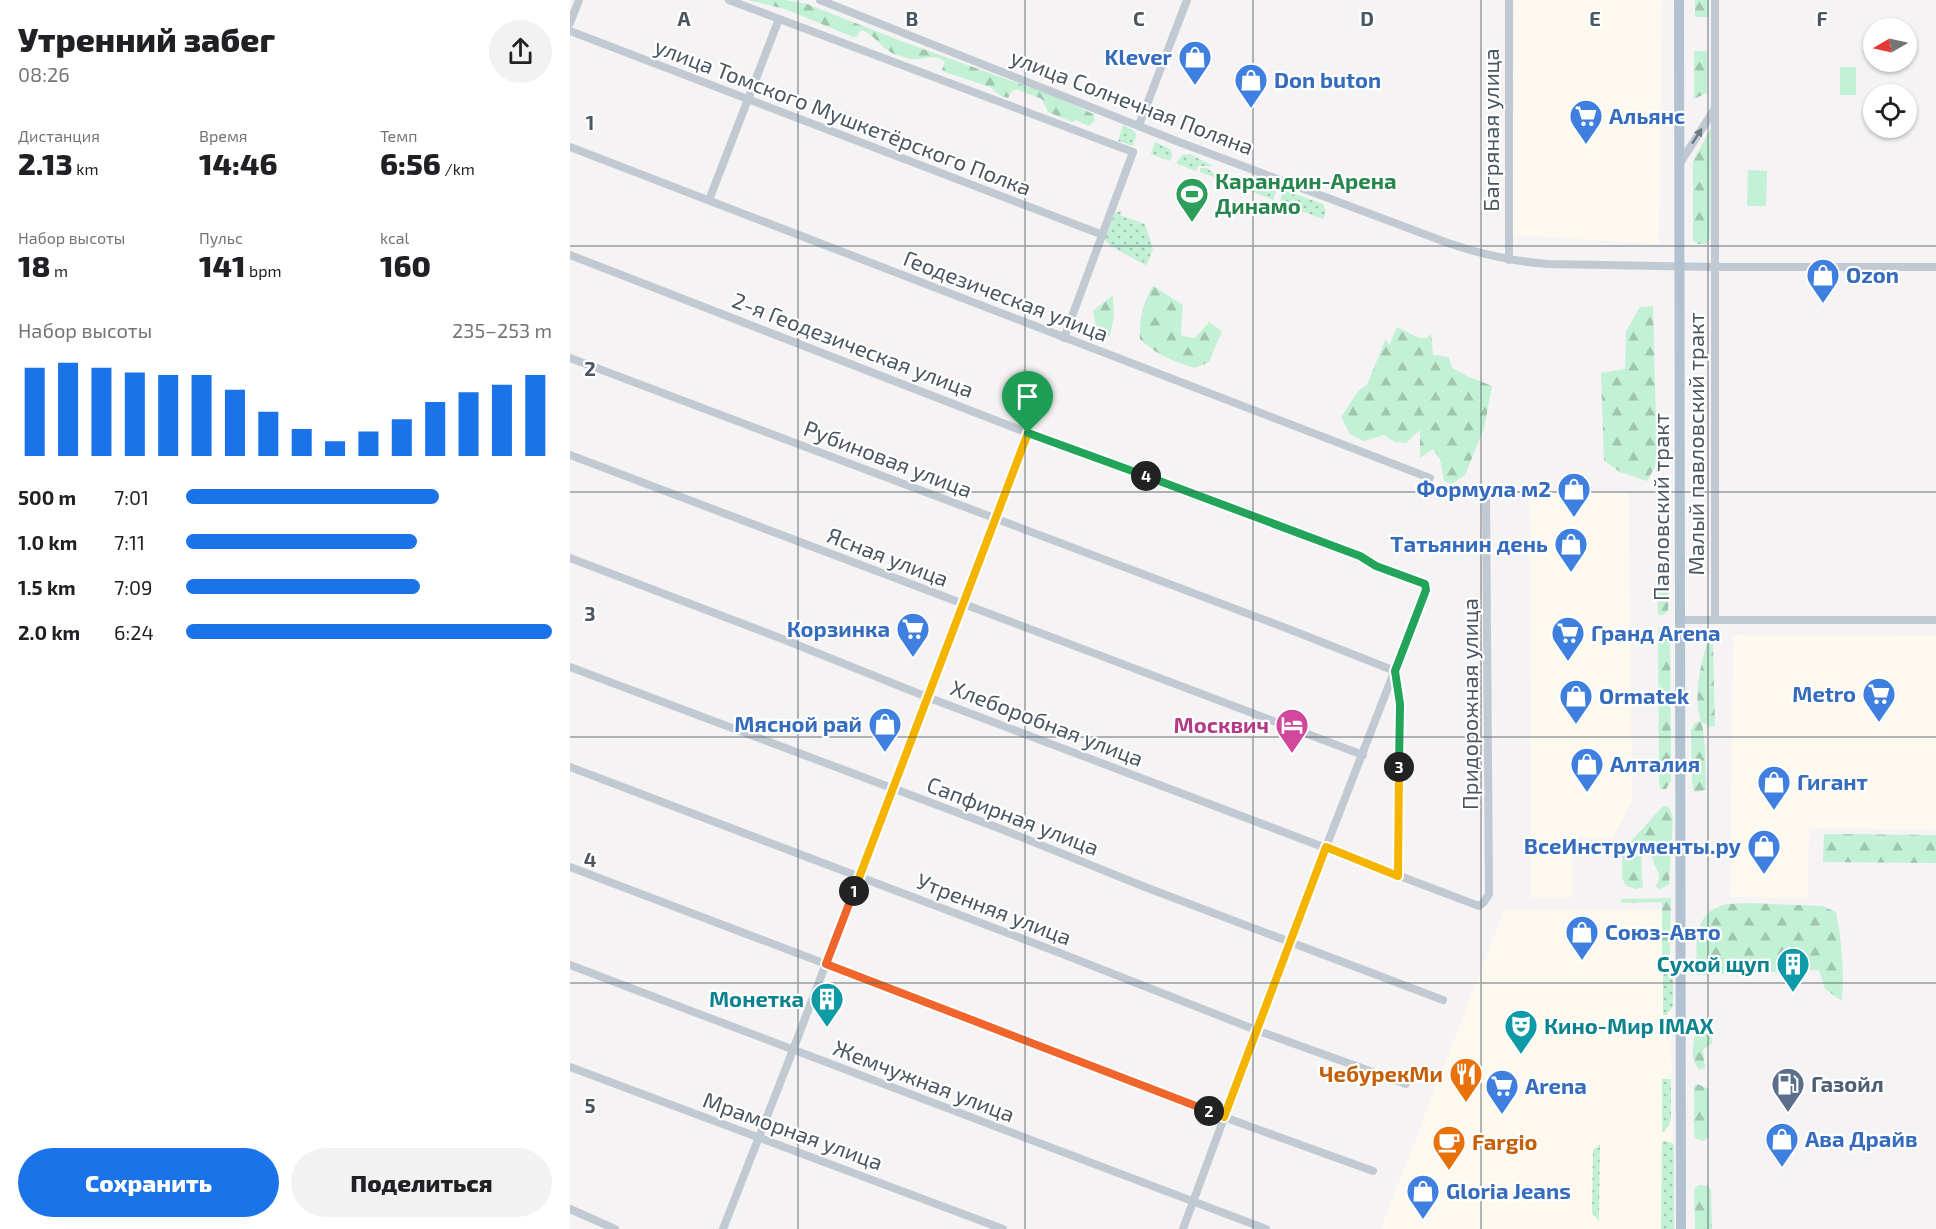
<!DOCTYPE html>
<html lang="ru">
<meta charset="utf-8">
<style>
body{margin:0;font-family:"Exo 2",sans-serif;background:#f2f2f2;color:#202124;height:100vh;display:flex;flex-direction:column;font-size:22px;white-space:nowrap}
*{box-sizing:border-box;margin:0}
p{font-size:20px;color:#757577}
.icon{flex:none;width:33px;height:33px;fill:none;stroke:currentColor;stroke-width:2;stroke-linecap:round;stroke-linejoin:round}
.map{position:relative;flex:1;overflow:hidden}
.details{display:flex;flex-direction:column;background:#fff;width:570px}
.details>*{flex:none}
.needle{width:39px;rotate:261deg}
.controls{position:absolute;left:1293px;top:18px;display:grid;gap:12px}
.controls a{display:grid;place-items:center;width:54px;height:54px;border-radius:50%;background:#fff;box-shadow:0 2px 4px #0004;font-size:30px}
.pin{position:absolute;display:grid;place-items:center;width:51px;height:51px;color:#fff;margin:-62px -26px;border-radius:50% 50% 50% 0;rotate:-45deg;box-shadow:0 0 6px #0007}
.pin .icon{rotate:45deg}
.km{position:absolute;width:30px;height:30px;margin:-15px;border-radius:50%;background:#222;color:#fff;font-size:16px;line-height:30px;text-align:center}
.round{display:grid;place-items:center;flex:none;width:63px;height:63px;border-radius:32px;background:#f2f2f2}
.summary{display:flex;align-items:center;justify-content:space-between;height:102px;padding:0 18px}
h1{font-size:33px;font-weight:800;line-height:45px}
.metrics{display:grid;grid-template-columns:repeat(3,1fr);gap:9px;height:102px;padding:6px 18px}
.metrics div{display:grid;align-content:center}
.metrics b{font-size:30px;font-weight:800}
.metrics small{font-size:16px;font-weight:400}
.metrics p{font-size:16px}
.chart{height:168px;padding:12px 18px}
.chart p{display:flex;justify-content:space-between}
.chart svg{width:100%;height:108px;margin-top:6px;stroke:#1a73e8;stroke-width:6}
.cta{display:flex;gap:12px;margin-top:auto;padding:12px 18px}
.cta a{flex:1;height:69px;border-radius:36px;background:#1a73e8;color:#fff;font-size:24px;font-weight:800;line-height:69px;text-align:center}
.cta a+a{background:#f2f2f2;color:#202124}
ul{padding:0 18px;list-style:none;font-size:20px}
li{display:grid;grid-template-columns:96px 72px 1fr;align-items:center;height:45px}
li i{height:15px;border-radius:8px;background:#1a73e8}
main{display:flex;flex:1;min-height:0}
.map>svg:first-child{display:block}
.commercial{fill:#fdf9ef}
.grass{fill:url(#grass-dots)}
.forest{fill:url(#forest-firs)}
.pitch{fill:#c3f1d5}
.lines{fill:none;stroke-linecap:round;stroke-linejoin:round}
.minor{stroke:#c1cad2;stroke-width:8}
.major{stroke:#b3c2d1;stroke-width:10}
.oneway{fill:#6e7983}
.split-1-casing{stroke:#fff;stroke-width:12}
.split-2-casing{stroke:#fff;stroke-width:12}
.split-3-casing{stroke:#fff;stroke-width:12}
.split-4-casing{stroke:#fff;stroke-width:12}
.split-5-casing{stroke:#fff;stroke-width:12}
.split-1{stroke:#f5b400;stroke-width:8}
.split-2{stroke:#f0652b;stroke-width:8}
.split-3{stroke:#f5b400;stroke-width:8}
.split-4{stroke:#22a559;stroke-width:8}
.split-5{stroke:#22a559;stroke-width:8}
.grid{fill:none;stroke:#4a5661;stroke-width:1.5;stroke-opacity:0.55}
.labels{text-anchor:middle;stroke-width:4.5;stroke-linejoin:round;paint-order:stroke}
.shop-label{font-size:22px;font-weight:bold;fill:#366cbe;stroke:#fff;text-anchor:start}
.street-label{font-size:22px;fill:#4a5661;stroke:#fff}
.leisure-label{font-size:22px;font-weight:bold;fill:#27864d;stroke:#fff;text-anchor:start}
.hotel-label{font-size:22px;font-weight:bold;fill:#b23c85;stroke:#fff;text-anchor:end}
.culture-label{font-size:22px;font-weight:bold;fill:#0d838f;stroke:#fff;text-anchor:end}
.food-label{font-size:22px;font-weight:bold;fill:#c56008;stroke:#fff;text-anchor:end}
.service-label{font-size:22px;font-weight:bold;fill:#4e5e75;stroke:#fff;text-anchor:start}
.grid-label{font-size:20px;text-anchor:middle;font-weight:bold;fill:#4a5661;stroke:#fff;stroke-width:4.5;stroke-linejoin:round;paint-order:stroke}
</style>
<main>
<section class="details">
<div class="summary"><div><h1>Утренний забег</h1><p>08:26</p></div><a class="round"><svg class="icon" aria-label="share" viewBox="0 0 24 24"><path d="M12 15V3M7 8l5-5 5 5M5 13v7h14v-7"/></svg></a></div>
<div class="metrics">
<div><p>Дистанция</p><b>2.13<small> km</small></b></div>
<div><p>Время</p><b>14:46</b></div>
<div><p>Темп</p><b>6:56<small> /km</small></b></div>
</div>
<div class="metrics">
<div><p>Набор высоты</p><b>18<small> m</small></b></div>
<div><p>Пульс</p><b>141<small> bpm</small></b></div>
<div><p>kcal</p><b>160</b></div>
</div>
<div class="chart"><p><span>Набор высоты</span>235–253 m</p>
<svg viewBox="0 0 160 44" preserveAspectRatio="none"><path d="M5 44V8M15 44V6M25 44V8M35 44V10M45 44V11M55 44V11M65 44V17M75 44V26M85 44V33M95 44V38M105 44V34M115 44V29M125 44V22M135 44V18M145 44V15M155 44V11"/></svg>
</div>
<ul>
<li><b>500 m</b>7:01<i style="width:69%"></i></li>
<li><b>1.0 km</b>7:11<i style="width:63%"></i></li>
<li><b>1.5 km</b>7:09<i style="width:64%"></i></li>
<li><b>2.0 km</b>6:24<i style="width:100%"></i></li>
</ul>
<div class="cta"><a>Сохранить</a><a>Поделиться</a></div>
</section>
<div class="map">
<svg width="1366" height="1229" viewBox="0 0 1366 1229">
<defs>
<pattern id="grass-dots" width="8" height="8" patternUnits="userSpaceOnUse" patternTransform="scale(1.5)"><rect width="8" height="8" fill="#c3f1d5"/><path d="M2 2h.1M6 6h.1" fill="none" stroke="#a0c6b0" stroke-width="1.8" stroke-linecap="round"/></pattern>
<pattern id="forest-firs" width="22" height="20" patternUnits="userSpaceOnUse" patternTransform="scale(1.5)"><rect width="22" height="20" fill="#c3f1d5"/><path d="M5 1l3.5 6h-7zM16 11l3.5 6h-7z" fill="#a0c6b0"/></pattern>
</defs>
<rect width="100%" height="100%" fill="#f5f3f3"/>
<g class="commercial">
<polygon points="944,0 1092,0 1089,244 943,235"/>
<polygon points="960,493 1059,493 1062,802 1043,838 1002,838 1002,897 961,898"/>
<polygon points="1163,635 1366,636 1366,830 1239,828 1238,898 1160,897"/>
<polygon points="934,910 1101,910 1102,1229 811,1229"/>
</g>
<g class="grass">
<polygon points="553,125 565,132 566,136 563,146 548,141"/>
<polygon points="585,142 600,149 602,155 600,161 581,154"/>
<polygon points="620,154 643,166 628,166 626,171 606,163 612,155"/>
<path d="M630,168h7c9,8 23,11 35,12l5,6 -4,2 -43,-16z"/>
<path d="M674,177c12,0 28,3 32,15l-3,8 -25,-10 2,-3z"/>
<polygon points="717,191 753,204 756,211 753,219 709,203 713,193"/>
<polygon points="552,210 550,215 575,224 583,249 577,264 575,265 541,246 535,240 545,213"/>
<polygon points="1093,970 1100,970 1103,972 1103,1006 1097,1015 1093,1015"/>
<polygon points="1092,1079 1101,1079 1101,1120 1099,1126 1092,1133"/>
<polygon points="1092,1141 1100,1142 1104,1145 1104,1229 1091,1229"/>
<polygon points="1030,1144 1029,1221 1022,1213 1023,1150"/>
</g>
<g class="forest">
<path d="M178,0h38l21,4 94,37 158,57 34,16 2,7 -7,5 -12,-6 -4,2 -24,-10 -6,-13 -26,-10 -4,2 -4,7 -7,-2 -11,-9 -45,-15 -3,-2 3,-8c-11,-9 -21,-2 -33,-3 -6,-1 -18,-4 -23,-8 -10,-6 -14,-15 -27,-21l-3,2 -2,4 -4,1 -68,-28z"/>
<rect x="1125" y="0" width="14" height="17"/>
<polygon points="1124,51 1137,51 1137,93 1124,99"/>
<polygon points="1141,128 1140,238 1136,244 1128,244 1123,240 1123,161"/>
<path d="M583,286l30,19 -2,25 1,6 13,2 14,-16 13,9 -13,31 -14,6c-23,-7 -38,-13 -55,-29 0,-22 2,-34 13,-53z"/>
<polygon points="543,295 544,316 540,336 533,336 526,327 523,311"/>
<polygon points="1083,306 1087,463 1077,481 1050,472 1034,460 1031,373 1055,369 1056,331 1070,307"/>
<polygon points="827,327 849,338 857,338 861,333 863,355 879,357 882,368 897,376 922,386 914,428 895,475 882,484 874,481 870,459 863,449 850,458 850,430 836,443 825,442 814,435 794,441 780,434 771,417 789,390 797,385 816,338 819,346"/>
<path d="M1094,564h4l2,6 -2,41 -5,4h-5c0,-15 -3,-39 6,-51z"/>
<polygon points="1089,627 1096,630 1100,637 1101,781 1096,789 1090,789 1089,778 1088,633"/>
<path d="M1137,644h6l2,82 -5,1 -8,-5 3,26 1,42 -12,2 -2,-10 -1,-52 4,-7 6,-2c-8,-22 -1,-55 6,-77z"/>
<path d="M1093,806l6,1 4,10 -4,67 -8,5 -6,-2c9,-12 1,-16 -2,-27 -2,-6 -2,-14 -3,-20 -12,11 -8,31 -7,47l-7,2 -10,-3 -4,-8v-27z"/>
<polygon points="1254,834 1366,835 1366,863 1253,862"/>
<polygon points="1101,898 1100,956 1092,961 1092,902 1051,903 1051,899"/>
<path d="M1177,903l75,3 14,6c6,30 8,58 6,89l-17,-12 -6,-19 -122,5c0,-28 -7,-59 26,-70 7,-2 17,-1 24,-2z"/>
<path d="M1140,1029l2,14 -9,7 2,18 -6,2c-9,-12 -6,-22 -4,-36l7,-4z"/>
<polygon points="1127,1084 1139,1089 1139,1137 1133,1141 1127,1139 1124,1136 1124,1086"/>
<polygon points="1130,1185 1138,1186 1141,1191 1142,1229 1125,1229 1125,1227 1124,1190 1127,1186"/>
</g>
<g class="pitch">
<rect x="1270" y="67" width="16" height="28"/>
<polygon points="1178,170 1197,171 1196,206 1177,206"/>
</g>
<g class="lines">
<g class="minor">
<polyline points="159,0 563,152 494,338"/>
<path d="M250,0l359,142 269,101c32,11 64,18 99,21l167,3h222"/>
<polyline points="0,23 9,0"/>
<polyline points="0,31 533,235"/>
<polyline points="569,125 617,0"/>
<polyline points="0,147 860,478"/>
<polyline points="1110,163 1144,110"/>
<polyline points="139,200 209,19"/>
<polyline points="0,255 458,433 790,556 806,566 855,584 856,590 719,942 613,1229"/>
<polyline points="939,260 939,0"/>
<polyline points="0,358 716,628 825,671 830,704 828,876"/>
<polyline points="0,455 793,755"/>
<polyline points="0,558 210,638 357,697 909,906 914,902 919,894 916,498"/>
<polyline points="1110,620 1366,620"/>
<polyline points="1145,620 1145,0"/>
<polyline points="0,667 431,829 575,887 873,1000"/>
<polyline points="0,767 490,953 686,1030 836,1084"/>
<polyline points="0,867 456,1040 654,1117 803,1171"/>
<polyline points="0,965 696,1229"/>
<polyline points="0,1067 433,1229"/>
<polyline points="0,1209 45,1229"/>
<polyline points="153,1229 223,1050 458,433"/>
</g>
<polyline class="major" points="1109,0 1111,1229"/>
</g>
<defs><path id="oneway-solid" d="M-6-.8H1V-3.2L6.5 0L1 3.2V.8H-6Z" transform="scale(1.5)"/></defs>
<use class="oneway" href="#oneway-solid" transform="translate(1127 136) rotate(-57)"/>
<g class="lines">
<defs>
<polyline id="split-1" points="284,891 458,433"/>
<polyline id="split-2" points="284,891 256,964 639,1111"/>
<polyline id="split-3" points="639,1111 654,1117 756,847 828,876 829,767"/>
<polyline id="split-4" points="576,476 790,556 806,566 855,584 856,590 825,671 830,704 829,767"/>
<polyline id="split-5" points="458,433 576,476"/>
</defs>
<use href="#split-1" class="split-1-casing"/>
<use href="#split-2" class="split-2-casing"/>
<use href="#split-3" class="split-3-casing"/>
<use href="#split-4" class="split-4-casing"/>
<use href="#split-5" class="split-5-casing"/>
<use href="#split-1" class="split-1"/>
<use href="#split-2" class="split-2"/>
<use href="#split-3" class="split-3"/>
<use href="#split-4" class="split-4"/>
<use href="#split-5" class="split-5"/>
</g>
<path class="grid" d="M228,0v1229M455,0v1229M683,0v1229M911,0v1229M1138,0v1229M0,246h1366M0,492h1366M0,737h1366M0,983h1366"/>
<defs>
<symbol id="shop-pin" viewBox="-11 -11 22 30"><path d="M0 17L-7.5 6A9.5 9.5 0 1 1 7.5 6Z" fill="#3f7fe0" stroke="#fff"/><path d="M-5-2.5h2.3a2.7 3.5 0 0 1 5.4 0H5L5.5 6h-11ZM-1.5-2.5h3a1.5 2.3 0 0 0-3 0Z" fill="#fff"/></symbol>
<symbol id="supermarket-pin" viewBox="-11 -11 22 30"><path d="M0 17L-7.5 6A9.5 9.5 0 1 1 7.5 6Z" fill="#3f7fe0" stroke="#fff"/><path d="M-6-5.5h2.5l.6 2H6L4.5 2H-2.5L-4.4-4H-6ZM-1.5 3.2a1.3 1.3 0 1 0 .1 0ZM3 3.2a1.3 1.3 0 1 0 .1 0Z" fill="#fff"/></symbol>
<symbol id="stadium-pin" viewBox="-11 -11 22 30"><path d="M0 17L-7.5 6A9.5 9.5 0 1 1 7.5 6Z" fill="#2e9e5b" stroke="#fff"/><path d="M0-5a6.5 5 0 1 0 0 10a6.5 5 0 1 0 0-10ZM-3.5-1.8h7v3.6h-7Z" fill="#fff"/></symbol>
<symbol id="hotel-pin" viewBox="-11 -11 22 30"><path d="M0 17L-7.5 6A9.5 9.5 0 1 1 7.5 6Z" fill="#d1479c" stroke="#fff"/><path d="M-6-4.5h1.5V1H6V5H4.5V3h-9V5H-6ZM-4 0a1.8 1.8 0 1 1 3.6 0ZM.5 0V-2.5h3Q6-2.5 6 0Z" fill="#fff"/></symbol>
<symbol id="building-pin" viewBox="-11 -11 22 30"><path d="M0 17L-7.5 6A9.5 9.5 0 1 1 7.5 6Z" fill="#0f9aa8" stroke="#fff"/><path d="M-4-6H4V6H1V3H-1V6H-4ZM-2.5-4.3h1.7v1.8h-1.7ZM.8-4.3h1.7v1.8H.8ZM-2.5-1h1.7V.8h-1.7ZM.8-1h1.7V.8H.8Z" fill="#fff"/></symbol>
<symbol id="theatre-pin" viewBox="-11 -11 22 30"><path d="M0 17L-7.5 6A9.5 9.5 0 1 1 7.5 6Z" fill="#0f9aa8" stroke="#fff"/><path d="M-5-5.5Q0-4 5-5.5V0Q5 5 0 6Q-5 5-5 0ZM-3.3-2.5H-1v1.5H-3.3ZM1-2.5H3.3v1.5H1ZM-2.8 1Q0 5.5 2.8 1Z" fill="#fff"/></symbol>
<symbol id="restaurant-pin" viewBox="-11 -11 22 30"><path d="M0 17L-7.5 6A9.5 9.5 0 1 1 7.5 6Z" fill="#e8710a" stroke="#fff"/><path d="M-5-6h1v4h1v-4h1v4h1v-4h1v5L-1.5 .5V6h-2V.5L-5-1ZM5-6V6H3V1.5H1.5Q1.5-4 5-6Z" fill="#fff"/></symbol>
<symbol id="fuel-pin" viewBox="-11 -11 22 30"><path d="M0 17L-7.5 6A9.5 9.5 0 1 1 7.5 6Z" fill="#5c6f8a" stroke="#fff"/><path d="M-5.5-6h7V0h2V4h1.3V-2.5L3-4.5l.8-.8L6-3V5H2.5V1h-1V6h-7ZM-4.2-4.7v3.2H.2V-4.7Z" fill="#fff"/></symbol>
<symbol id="cafe-pin" viewBox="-11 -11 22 30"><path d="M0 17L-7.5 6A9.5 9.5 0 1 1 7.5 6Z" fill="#e8710a" stroke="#fff"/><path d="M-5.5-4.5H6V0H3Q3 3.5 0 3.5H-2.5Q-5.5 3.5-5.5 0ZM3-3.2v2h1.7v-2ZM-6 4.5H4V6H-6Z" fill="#fff"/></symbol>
</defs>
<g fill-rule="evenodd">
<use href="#shop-pin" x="606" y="38" width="38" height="52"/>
<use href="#shop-pin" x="662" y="61" width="38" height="52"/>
<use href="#supermarket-pin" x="997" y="97" width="38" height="52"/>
<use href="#stadium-pin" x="603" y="175" width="38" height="52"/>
<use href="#shop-pin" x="1234" y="256" width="38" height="52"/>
<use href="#shop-pin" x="985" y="470" width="38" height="52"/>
<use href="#shop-pin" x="982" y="525" width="38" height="52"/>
<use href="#supermarket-pin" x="324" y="610" width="38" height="52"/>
<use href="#supermarket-pin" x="979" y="614" width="38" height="52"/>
<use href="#supermarket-pin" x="1290" y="675" width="38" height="52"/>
<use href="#shop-pin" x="987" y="677" width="38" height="52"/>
<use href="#shop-pin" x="296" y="705" width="38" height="52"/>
<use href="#hotel-pin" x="703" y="706" width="38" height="52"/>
<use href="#shop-pin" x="998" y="745" width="38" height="52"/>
<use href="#shop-pin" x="1185" y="763" width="38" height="52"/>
<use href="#shop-pin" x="1175" y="827" width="38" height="52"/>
<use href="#shop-pin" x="993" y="913" width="38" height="52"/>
<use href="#building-pin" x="1204" y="945" width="38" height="52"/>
<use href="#building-pin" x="238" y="980" width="38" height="52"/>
<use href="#theatre-pin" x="932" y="1007" width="38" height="52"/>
<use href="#restaurant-pin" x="877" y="1055" width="38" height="52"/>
<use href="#fuel-pin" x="1199" y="1065" width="38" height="52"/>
<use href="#supermarket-pin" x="913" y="1067" width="38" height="52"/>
<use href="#shop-pin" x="1193" y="1120" width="38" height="52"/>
<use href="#cafe-pin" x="860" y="1123" width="38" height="52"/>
<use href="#shop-pin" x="834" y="1172" width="38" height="52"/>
</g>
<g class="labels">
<g class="shop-label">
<text x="602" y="65" text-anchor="end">Klever</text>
<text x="704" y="88">Don buton</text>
<text x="1039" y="124">Альянс</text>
<text x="1276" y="283">Ozon</text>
<text x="981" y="497" text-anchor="end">Формула м2</text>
<text x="978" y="552" text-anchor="end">Татьянин день</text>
<text x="320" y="637" text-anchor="end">Корзинка</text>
<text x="1021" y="641">Гранд Arena</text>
<text x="1286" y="702" text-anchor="end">Metro</text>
<text x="1029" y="704">Ormatek</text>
<text x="292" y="732" text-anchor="end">Мясной рай</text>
<text x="1040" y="772">Алталия</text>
<text x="1227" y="790">Гигант</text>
<text x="1171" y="854" text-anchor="end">ВсеИнструменты.ру</text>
<text x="1035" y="940">Союз-Авто</text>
<text x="955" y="1094">Arena</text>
<text x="1235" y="1147">Ава Драйв</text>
<text x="876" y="1199">Gloria Jeans</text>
</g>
<g class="street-label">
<text transform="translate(562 102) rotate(21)" y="8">улица Солнечная Поляна</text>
<text transform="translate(273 117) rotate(21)" y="8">улица Томского Мушкетёрского Полка</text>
<text transform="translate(921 130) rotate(-90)" y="8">Багряная улица</text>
<text transform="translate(436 296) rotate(21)" y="8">Геодезическая улица</text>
<text transform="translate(283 345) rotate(21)" y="8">2-я Геодезическая улица</text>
<text transform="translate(1126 444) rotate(-90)" y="8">Малый павловский тракт</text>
<text transform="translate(318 459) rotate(21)" y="8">Рубиновая улица</text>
<text transform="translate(1091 507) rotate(-90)" y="8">Павловский тракт</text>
<text transform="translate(318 557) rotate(21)" y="8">Ясная улица</text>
<text transform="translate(900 704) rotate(-90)" y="8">Придорожная улица</text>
<text transform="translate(477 723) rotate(21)" y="8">Хлеборобная улица</text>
<text transform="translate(443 816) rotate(21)" y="8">Сапфирная улица</text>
<text transform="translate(424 909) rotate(21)" y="8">Утренняя улица</text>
<text transform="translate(354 1081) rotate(21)" y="8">Жемчужная улица</text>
<text transform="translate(223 1131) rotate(20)" y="8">Мраморная улица</text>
</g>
<g class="leisure-label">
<text x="645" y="189">Карандин-Арена<tspan x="645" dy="25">Динамо</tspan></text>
</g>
<g class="hotel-label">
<text x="699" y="733">Москвич</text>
</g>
<g class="culture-label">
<text x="1200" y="972">Сухой щуп</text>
<text x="234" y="1007">Монетка</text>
<text x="974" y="1034" text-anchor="start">Кино-Мир IMAX</text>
</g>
<g class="food-label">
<text x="873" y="1082">ЧебурекМи</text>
<text x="902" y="1150" text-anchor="start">Fargio</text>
</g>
<g class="service-label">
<text x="1241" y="1092">Газойл</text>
</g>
</g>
<g class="grid-label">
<text x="114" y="26">A</text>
<text x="342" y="26">B</text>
<text x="569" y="26">C</text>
<text x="797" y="26">D</text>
<text x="1025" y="26">E</text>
<text x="1252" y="26">F</text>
<text x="20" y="130">1</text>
<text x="20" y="376">2</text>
<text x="20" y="621">3</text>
<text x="20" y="867">4</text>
<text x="20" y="1113">5</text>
</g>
</svg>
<div class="controls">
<a><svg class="needle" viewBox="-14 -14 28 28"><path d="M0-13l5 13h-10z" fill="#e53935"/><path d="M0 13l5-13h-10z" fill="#757577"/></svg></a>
<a><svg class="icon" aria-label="locate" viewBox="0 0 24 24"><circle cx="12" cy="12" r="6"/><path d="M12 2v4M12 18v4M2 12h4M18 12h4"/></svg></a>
</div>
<div class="pin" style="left:458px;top:433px;background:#1e9e55"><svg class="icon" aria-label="arrive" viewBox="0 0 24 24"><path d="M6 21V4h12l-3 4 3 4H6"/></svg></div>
<b class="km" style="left:284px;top:891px">1</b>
<b class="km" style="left:639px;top:1111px">2</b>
<b class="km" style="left:829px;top:767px">3</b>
<b class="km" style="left:576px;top:476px">4</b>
</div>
</main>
